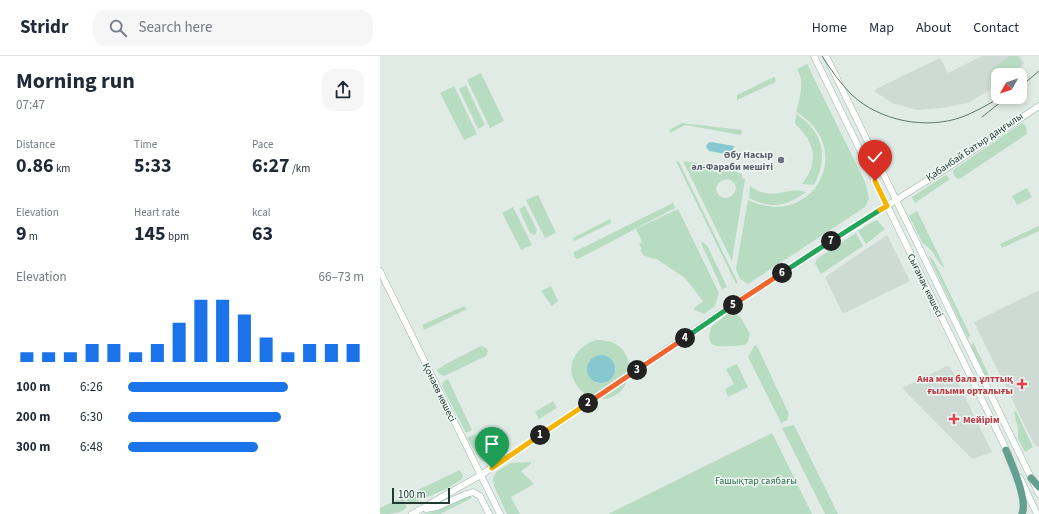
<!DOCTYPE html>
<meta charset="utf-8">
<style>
body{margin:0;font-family:"Source Sans 3",sans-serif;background:#f6f6f7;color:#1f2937;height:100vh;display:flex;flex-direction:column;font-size:15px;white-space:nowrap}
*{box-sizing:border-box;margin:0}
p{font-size:13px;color:#747a83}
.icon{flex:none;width:22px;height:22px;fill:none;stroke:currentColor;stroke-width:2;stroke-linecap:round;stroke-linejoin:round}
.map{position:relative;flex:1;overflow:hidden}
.panel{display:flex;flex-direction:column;background:#fff;width:380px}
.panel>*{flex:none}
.needle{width:26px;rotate:230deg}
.controls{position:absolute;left:611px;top:12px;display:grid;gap:8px}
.controls a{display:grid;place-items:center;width:36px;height:36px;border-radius:8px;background:#fff;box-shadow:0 2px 6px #0003;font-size:20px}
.scale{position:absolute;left:12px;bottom:10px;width:58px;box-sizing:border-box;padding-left:4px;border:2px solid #213b33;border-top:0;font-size:11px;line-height:14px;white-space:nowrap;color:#213b33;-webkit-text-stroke:3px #f0f7f4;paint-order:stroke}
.pin{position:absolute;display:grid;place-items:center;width:34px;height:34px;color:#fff;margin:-41px -17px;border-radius:50% 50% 50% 0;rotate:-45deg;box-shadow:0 0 4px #0007}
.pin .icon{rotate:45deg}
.km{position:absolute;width:20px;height:20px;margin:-10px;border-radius:50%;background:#222;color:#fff;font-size:11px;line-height:20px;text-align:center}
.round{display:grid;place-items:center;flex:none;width:42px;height:42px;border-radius:12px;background:#f6f6f7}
.summary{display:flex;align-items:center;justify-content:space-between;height:68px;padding:0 16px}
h1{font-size:22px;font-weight:700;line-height:30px}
.stats{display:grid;grid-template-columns:repeat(3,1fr);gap:6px;height:68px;padding:4px 16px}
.stats div{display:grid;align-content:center}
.stats b{font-size:20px;font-weight:700}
.stats small{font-size:11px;font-weight:400}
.stats p{font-size:11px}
.chart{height:112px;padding:8px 16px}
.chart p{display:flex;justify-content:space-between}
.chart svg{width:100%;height:72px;margin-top:4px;stroke:#1a73e8;stroke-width:6}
ul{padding:0 16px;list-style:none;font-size:13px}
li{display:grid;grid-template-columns:64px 48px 1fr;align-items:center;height:30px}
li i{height:10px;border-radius:5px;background:#1a73e8}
header{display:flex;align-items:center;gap:24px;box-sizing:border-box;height:56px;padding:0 20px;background:#fff;border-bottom:1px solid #e0e1e3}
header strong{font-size:19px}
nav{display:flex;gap:22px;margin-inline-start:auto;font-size:14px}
.search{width:280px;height:36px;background:#f6f6f7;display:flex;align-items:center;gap:10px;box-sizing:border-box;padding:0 14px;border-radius:12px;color:#747a83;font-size:15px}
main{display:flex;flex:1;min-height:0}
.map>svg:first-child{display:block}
.built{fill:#cedbd5}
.green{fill:#b8dcc1;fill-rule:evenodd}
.water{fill:#87c7d0}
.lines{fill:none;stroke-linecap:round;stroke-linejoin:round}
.secondary-casing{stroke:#9fb6ad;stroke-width:7}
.primary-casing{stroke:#c1c8c6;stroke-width:8}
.secondary{stroke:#fff;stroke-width:6}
.primary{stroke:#64a08f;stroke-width:7}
.tram{stroke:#5b776e;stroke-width:1}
.split-1-casing{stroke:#fff;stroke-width:8}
.split-2-casing{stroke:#fff;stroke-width:8}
.split-3-casing{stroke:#fff;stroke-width:8}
.split-4-casing{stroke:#fff;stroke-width:8}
.split-5-casing{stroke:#fff;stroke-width:8}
.split-6-casing{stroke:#fff;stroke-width:8}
.split-7-casing{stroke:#fff;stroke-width:8}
.split-8-casing{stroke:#fff;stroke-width:8}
.split-9-casing{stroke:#fff;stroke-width:8}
.split-1{stroke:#f5b400;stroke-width:5}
.split-2{stroke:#f5b400;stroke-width:5}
.split-3{stroke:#f0652b;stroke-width:5}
.split-4{stroke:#f0652b;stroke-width:5}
.split-5{stroke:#22a559;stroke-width:5}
.split-6{stroke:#f0652b;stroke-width:5}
.split-7{stroke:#22a559;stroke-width:5}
.split-8{stroke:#22a559;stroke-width:5}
.split-9{stroke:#f5b400;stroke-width:5}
.worship-dot{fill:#6b7280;stroke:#f0f7f4;stroke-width:1.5}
.health-dot{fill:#e0444e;stroke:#f0f7f4;stroke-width:1.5}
.labels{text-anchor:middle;stroke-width:3;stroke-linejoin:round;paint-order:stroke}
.street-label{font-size:10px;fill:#213b33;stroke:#f0f7f4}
.worship-label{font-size:10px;font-weight:bold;fill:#5b616d;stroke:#f0f7f4;text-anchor:end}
.health-label{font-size:10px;font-weight:bold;fill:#be3a42;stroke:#f0f7f4;text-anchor:end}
.park-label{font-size:10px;fill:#2b7145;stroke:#f0f7f4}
</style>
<header>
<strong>Stridr</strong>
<div class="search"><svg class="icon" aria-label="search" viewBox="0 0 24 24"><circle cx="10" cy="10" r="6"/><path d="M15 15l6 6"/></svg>Search here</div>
<nav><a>Home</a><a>Map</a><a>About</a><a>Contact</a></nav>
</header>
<main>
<section class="panel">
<div class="summary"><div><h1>Morning run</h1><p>07:47</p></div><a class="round"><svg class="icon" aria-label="share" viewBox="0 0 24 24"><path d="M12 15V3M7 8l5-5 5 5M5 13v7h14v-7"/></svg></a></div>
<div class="stats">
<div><p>Distance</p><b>0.86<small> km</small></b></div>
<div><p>Time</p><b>5:33</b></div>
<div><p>Pace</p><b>6:27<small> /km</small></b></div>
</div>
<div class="stats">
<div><p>Elevation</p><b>9<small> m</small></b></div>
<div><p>Heart rate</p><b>145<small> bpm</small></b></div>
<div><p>kcal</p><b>63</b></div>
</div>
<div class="chart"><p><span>Elevation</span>66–73 m</p>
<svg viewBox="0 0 160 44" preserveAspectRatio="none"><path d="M5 44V38M15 44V38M25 44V38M35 44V33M45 44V33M55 44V38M65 44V33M75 44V20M85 44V6M95 44V6M105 44V15M115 44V29M125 44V38M135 44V33M145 44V33M155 44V33"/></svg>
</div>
<ul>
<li><b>100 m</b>6:26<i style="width:68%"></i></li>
<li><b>200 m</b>6:30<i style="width:65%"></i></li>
<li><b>300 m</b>6:48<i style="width:55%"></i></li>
</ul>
</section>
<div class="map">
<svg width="659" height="458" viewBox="0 0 659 458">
<rect width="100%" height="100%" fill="#e0ebe6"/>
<g class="built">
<polygon points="602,0 640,0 644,7 641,13 633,19 618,19 618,29 588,47 563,52 537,54 512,47 494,35 498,32 560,2 568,17"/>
<polygon points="507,179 530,225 463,258 445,221"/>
<polygon points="659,234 659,391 655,390 594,266"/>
<polygon points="567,310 570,310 612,396 593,403 591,402 523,333 524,331"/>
</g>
<g class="green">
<polygon points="630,0 637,0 641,6 640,12 629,19 618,19 618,25 614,23 611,19 612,13"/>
<path d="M427,8l59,120 3,15 -4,8 -117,77 -8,-5 -4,-10 12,-69c66,31 109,-53 48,-88 4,-14 9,-30 1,-43z"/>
<polygon points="101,17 124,65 110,72 87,24"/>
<polygon points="394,21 396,24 394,27 357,44 357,39"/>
<polygon points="86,29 105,69 98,73 79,33"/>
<polygon points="74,30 97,78 84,84 60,37"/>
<path d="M416,58c27,17 33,43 18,71l-12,-1c17,-22 14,-41 -7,-60z"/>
<polygon points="302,67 362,74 361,79 305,69 290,77 289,74"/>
<polygon points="642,67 646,70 647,78 581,122 578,123 574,120 573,114"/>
<polygon points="296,105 299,106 358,227 356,228"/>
<path d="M303,105l55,8v4l4,1v4l3,1 -13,82zM348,123c20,9 -4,29 -11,13 -3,-8 4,-12 11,-13z"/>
<polygon points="566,119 570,123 535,147 532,141"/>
<path d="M370,130c16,11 23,8 40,5 5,-1 11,0 16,1 -20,15 -35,17 -57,6z"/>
<polygon points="647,132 652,141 637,149 632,140"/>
<polygon points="158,139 176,177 165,182 146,144"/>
<polygon points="293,147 295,152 202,201 197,203 194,201 194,196 198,194"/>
<polygon points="145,150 157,174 155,179 150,177 139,153"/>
<polygon points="133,151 152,189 141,194 122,157"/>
<polygon points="298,153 339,237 335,250 324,258 313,253 323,245 305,222 275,202 274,203 263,199 260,194 262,193 259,188 262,186 256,173"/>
<polygon points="537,155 565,212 560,208 552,195 542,186 529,160"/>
<polygon points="230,163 231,167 194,185 193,182"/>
<polygon points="497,164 505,173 486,188 478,175 492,166"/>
<polygon points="659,170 659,175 622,192 620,188"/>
<polygon points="476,177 483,190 441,218 435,208 437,203"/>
<polygon points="323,186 328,191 347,231 342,233 321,187"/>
<polygon points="548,199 554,205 590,279 588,283"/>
<polygon points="171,230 178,245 172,250 161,235"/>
<polygon points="84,250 87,253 44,274 42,269"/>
<path d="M356,257l5,5 9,16 -2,8 -3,3c-7,0 -30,4 -34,-2 -3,-4 -1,-11 0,-16l16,-13z"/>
<path d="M216,284c49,-2 40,67 -1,58 -8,-2 -15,-7 -19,-14 -12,-19 1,-38 20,-44zM215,300l10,27h-9l-8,-21z"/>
<polygon points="593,286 612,326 609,327 591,290"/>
<polygon points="101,290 106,292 108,295 106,300 64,320 58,317 57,314 64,309"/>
<polygon points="374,290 377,290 409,358 407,364 401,367 368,301"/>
<polygon points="357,308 368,331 348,341 345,333 354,328 346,313"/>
<polygon points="68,323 92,374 86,377 62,330 63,326"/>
<polygon points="173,345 177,352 159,363 155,356"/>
<polygon points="636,355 653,391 645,396 638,383 638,373 634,356"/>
<polygon points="414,369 458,458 445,458 402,372"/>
<polygon points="392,377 432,458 228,458"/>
<polygon points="95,378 104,398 102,399 107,407 100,404 87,382"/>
<polygon points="151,406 151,408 141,415 154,428 131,441 140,458 127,458 114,430 113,422 116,416 131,407"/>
<polygon points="80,414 83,420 82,423 66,433 29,449 25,440"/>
<polygon points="89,438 92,442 60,458 45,458 59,454"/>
<path d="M23,441l4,10c-6,7 -17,7 -27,7v-6z"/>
</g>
<g class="water">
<polygon points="331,86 354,90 352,99 329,95 326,91 328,87"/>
<circle cx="221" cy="313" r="14"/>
</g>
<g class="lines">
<defs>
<g id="secondary">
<polyline points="434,0 628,397"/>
<polyline points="446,0 659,438"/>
<polyline points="0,215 120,458"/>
<polyline points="640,422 657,458"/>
<polyline points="46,453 57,451 84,439 93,436 100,440 109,458"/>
<polyline points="32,458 101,419 361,243 454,183 564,114 659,50"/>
</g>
<g id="primary">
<path d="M626,394c6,15 22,49 16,64"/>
<polyline points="651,422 659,431"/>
</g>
</defs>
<use href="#secondary" class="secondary-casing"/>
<use href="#primary" class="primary-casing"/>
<use href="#secondary" class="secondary"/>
<use href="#primary" class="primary"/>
<g class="tram">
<path d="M442,0c9,14 18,27 30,39 28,26 74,35 110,22 13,-5 26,-12 38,-20"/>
<polyline points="640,31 659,15"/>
<polyline points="602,61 627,41"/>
</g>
</g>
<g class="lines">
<defs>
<polyline id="split-1" points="112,412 160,379"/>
<polyline id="split-2" points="160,379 208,347"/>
<polyline id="split-3" points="208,347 257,314"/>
<polyline id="split-4" points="257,314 305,282"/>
<polyline id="split-5" points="305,282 353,249"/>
<polyline id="split-6" points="353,249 402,217"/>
<polyline id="split-7" points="402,217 451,185"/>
<polyline id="split-8" points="451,185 500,154"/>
<polyline id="split-9" points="495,125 507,150 500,154"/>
</defs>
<use href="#split-1" class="split-1-casing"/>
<use href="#split-2" class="split-2-casing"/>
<use href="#split-3" class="split-3-casing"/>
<use href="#split-4" class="split-4-casing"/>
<use href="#split-5" class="split-5-casing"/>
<use href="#split-6" class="split-6-casing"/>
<use href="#split-7" class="split-7-casing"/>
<use href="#split-8" class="split-8-casing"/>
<use href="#split-9" class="split-9-casing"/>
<use href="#split-1" class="split-1"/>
<use href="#split-2" class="split-2"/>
<use href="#split-3" class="split-3"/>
<use href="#split-4" class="split-4"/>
<use href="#split-5" class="split-5"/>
<use href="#split-6" class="split-6"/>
<use href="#split-7" class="split-7"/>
<use href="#split-8" class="split-8"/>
<use href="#split-9" class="split-9"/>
</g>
<circle class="worship-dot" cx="401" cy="104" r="4"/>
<g class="health-dot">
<path d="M640 322h4v4h4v4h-4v4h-4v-4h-4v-4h4z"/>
<path d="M572 357h4v4h4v4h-4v4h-4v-4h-4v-4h4z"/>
</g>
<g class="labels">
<g class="street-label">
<text transform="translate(594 90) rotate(-34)" y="4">Қабанбай Батыр даңғылы</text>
<text transform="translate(546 229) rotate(64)" y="4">Сығанақ көшесі</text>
<text transform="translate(60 336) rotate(64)" y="4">Қонаев көшесі</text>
</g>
<g class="worship-label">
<text x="393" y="102">Әбу Насыр<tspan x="393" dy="12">әл-Фараби мешіті</tspan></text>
</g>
<g class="health-label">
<text x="633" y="326">Ана мен бала ұлттық<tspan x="633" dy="12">ғылыми орталығы</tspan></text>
<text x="583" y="367" text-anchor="start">Мейірім</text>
</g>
<g class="park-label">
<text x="376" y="428">Ғашықтар саябағы</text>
</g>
</g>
</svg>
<div class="controls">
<a><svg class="needle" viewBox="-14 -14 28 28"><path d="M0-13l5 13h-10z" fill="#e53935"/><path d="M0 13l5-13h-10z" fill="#747a83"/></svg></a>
</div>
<div class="scale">100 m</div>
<div class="pin" style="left:112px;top:412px;background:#1e9e55"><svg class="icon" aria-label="arrive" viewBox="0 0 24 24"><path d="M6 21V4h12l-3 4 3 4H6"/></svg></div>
<div class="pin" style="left:495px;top:125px;background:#d93025"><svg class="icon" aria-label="check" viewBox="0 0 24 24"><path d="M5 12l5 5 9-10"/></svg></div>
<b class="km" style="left:160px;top:379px">1</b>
<b class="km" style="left:208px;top:347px">2</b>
<b class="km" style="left:257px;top:314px">3</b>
<b class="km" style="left:305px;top:282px">4</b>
<b class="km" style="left:353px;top:249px">5</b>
<b class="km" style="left:402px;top:217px">6</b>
<b class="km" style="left:451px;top:185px">7</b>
</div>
</main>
